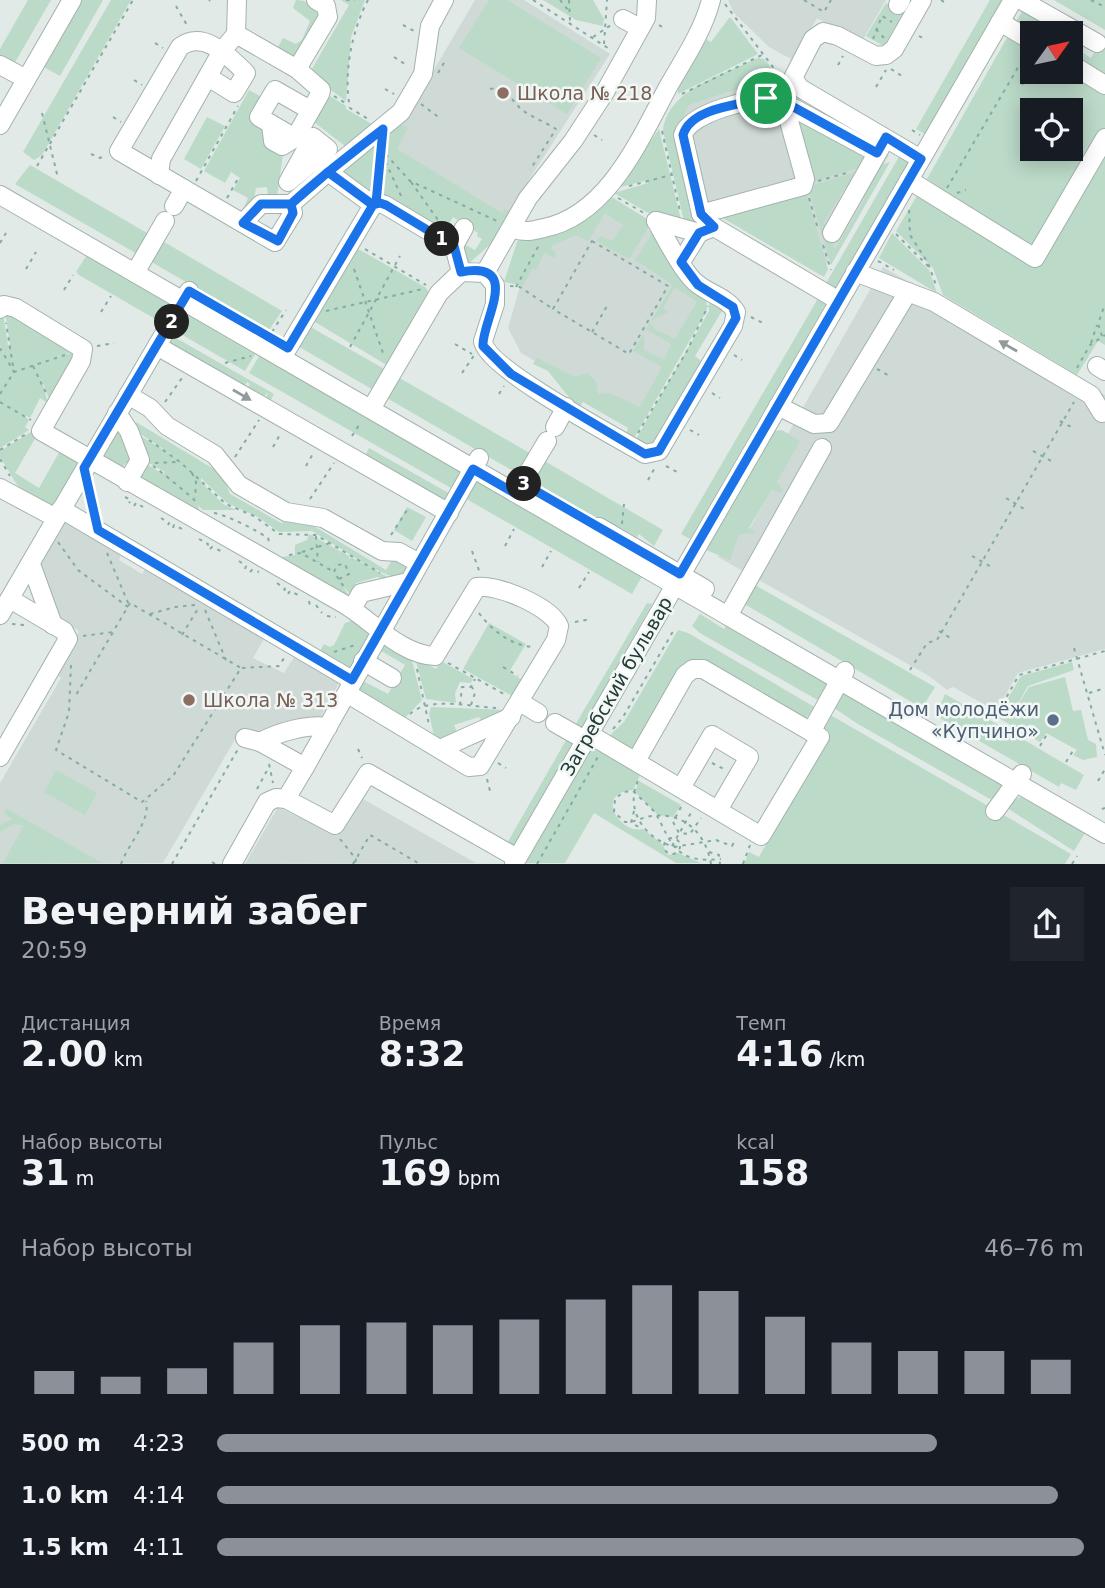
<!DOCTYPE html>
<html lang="ru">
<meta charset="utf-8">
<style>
body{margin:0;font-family:"DejaVu Sans",sans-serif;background:#20242c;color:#f1f3f6;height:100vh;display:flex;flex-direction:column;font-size:26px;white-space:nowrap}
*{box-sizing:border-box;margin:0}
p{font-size:23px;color:#9ea1a6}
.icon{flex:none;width:38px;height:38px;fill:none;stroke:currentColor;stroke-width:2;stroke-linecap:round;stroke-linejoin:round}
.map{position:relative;height:864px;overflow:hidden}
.sheet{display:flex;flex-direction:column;background:#171b24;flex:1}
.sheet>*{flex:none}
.needle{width:46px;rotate:57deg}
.tools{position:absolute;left:1020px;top:21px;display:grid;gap:14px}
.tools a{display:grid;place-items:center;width:63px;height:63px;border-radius:0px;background:#171b24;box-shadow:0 4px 18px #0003;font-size:35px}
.pin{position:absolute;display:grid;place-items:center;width:60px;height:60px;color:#fff;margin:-30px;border:4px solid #fff;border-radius:50%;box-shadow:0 2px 7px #0007}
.km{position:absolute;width:35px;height:35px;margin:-18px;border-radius:50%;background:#222;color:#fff;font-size:19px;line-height:35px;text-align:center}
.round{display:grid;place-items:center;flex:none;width:74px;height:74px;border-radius:0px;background:#20242c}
.headline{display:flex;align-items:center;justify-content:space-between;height:119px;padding:0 21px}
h1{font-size:38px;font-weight:700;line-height:52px}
.figures{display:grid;grid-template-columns:repeat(3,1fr);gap:10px;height:119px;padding:7px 21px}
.figures div{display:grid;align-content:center}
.figures b{font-size:35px;font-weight:700}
.figures small{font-size:19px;font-weight:400}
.figures p{font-size:19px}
.chart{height:196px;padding:14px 21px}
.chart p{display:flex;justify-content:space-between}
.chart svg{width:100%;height:126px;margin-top:7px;stroke:#8c9099;stroke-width:6}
ul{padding:0 21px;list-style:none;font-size:23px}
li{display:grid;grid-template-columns:112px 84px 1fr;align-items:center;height:52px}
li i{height:18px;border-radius:9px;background:#8c9099}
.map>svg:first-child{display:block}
.built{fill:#cfdad6}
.green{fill:#bbdac8;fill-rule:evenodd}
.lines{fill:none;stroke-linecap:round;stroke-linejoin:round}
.minor-casing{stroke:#a4b2ae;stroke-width:20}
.path{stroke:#84aca4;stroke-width:2;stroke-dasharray:3.5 5;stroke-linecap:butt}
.minor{stroke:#fff;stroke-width:18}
.oneway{fill:#919c9a}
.route-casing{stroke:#fff;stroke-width:14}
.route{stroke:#1a73e8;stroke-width:9}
.education-dot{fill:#8d6e63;stroke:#f1f7f5;stroke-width:2.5}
.service-dot{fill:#5c6f8a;stroke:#f1f7f5;stroke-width:2.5}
.labels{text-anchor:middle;stroke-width:5;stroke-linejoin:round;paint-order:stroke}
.education-label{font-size:19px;fill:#785e54;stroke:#f1f7f5;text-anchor:start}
.street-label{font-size:19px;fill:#233a36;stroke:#f1f7f5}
.service-label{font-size:19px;fill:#4e5e75;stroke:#f1f7f5;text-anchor:end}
</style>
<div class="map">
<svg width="1105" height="864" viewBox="0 0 1105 864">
<rect width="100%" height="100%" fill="#e1eae7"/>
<g class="built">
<polygon points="475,0 524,0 610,54 505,217 385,153"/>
<polygon points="728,0 886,0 861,43 817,18 793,60 769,47 734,13"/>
<polygon points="766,81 889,155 822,272 720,214 697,223 676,133 687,102"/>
<polygon points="609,206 658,236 706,301 639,421 521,353 508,328 520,286 541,248"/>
<polygon points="883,267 1105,395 1105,649 1018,673 996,711 953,687 947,690 929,676 718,557 738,522 750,528 772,490 760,483"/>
<polygon points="68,521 122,553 119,560 142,574 147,567 265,637 253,658 284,673 296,654 340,681 319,720 254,734 241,729 163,863 0,864 0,783 61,678 56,673 79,631 60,619 40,568 40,559 62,523"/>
<polygon points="363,799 476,863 245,864 278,807 337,836"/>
</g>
<g class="green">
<polygon points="28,0 51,0 14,64 0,58 0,49"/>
<polygon points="80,0 103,0 60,76 42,66"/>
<polygon points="111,0 131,0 42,155 34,160 23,152"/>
<path d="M296,0c10,0 21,6 24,16l-25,40 -18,-7 6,-11 13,6 6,-4 8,-19 -17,-13z"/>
<polygon points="341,0 365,0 351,37 346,101 309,74 349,5"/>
<polygon points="489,0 507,0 601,58 567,114 459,48"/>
<polygon points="543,0 593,0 604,19 603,26 576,20"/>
<polygon points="990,0 1003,0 925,134 916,129"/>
<polygon points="1054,0 1105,0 1105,30"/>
<polygon points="886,3 903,13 884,46 866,36"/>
<path d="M1025,6l16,7 -6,12 14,8h-17v39h39v-26l20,12 14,-23v310l-7,-4 -21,34 -134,-80 -10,-27 -37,-37 22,-37 13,7 8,-14 -12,-8zM1032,110h39v39h-39z"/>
<polygon points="730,17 758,54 678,94 678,86 700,36 711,42"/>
<path d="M758,58l6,1 14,17 -1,16c-24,-14 -60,5 -86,12 -23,19 3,93 9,120l-15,1 -22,-94c4,-42 62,-57 95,-73z"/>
<polygon points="249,90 265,99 266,129 283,154 277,196 268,197 267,187 256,188 253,204 244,207 248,198 233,190 240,178 231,172 225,183 204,171"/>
<polygon points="325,93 346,106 346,109 377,127 349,149 310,119"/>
<polygon points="207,117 225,126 201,169 184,159"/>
<polygon points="796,119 866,154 864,166 812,182"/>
<polygon points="399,124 408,128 397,149 502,213 505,209 514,214 492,243 468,264 465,262 464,244 475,250 482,239 477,236 478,233 453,217 443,235 366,195 339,170"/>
<polygon points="659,129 682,224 655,217 614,193 648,183 648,180 609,190 635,164"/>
<polygon points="900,155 910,160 834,291 825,285"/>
<polygon points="890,162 831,265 823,238 829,236 835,249 864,199 863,187 875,167"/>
<polygon points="30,165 152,236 139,255 15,184"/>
<polygon points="862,170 857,180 845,188 824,222 828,232 822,235 809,191 814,190 813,185"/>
<polygon points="806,192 828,269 824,277 721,217"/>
<polygon points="605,193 652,222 629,259 596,241 601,236 612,241 623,225 605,213 588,241 576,235 553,245 551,249 555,252 555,258 544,253 536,270 532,269 523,286 504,282 518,239"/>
<polygon points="653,232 706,294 707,310 633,440 626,434 628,428 583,402 578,410 570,405 572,401 548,371 533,364 537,358 575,377 587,373 596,381 598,394 609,393 640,407 662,367 633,351 644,334 644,350 664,360 671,344 646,329 650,323 656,330 675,339 697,302 675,287 663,308 668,312 651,321 673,285 637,261 634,262"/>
<polygon points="892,233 929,270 937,293 879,258"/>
<polygon points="159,239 282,311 269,330 148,260"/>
<polygon points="353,249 360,250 425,287 431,296 390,367 310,319"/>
<polygon points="88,253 175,304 164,324 79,275 76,272"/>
<polygon points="820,295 828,300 690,539 681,534"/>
<polygon points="709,296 725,306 695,356 701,361 692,376 695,378 650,448 635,441 709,311"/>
<polygon points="185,309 257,351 245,371 172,329"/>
<polygon points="5,311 77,350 45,361 77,351 52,406 41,378 48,403 40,398 30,418 21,413 29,420 25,427 29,430 0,448 0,350 4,353 0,345 0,313 3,312 8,346 10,344"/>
<polygon points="307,325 388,371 375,391 296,345"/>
<polygon points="169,334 274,394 269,403 265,400 268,392 263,398 246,389 250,384 247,382 244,388 171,345"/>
<polygon points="261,353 465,471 456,491 249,373"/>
<polygon points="396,376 533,455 520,475 385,397"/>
<polygon points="136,422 222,474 230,494 281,523 299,517 386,570 392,560 406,561 409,570 399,580 370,567 312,531 279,532 258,517 227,503 201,478 201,482 223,504 236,510 203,510 198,505 199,511 139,480 143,462 163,474 165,472 144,460 139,435 177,458 133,429"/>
<polygon points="118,427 134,457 118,470 98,453"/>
<polygon points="782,430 800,441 777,482 783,490 781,493 772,490 749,528 756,533 739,534 730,560 704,549 773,431"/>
<polygon points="31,432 37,435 15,473 39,488 61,449 80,462 58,504 51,508 23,494 0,457 0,451"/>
<polygon points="369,448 452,495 442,501 364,458"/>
<polygon points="541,459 663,530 654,546 639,534 637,537 621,528 618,531 531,481"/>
<polygon points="475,476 644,573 632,594 463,497"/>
<polygon points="407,507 426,517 412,541 394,530"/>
<polygon points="309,534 349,556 349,559 351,557 395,581 377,577 356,583 351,595 343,586 349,596 346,597 276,558 295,555 295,545 307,540"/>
<polygon points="753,584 935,687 922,708 746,605"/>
<polygon points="647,603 652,604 651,606 580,731 574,727"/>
<polygon points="700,614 724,629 728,623 826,679 828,684 821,702 700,633 692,626"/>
<polygon points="354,620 370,634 351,669 318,655 324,644 330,647 334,645 345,623"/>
<polygon points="489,623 526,644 509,672 526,682 516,698 463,669"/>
<polygon points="678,630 688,633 816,708 804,720 699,664 638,746 632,750 607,738 624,722"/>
<polygon points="379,641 411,657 422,700 402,721 359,696 356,683 363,681 388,694 405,665 378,649"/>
<polygon points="415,657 436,669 441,661 473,679 471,683 460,682 455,693 456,703 426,699"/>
<polygon points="1072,662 1074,670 1028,686 1012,714 1029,687 1065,677 1073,711 1081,710 1088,740 1096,744 1097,757 1083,760 1073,755 1077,750 1046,733 1040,742 1031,737 1036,728 1030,724 1025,733 997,717 1021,676"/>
<polygon points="846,691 1003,782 996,798 990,799 858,724 831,706"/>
<polygon points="945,694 1084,775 1076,790 1061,783 1059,787 936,716"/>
<polygon points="431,707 508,710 483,724 479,717 454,725 459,738 435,740 429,714"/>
<polygon points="827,713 1071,854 1065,864 744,864 749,852 759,857 827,736 824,732"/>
<polygon points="569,735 575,739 512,849 506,845"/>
<path d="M600,748l41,25 -8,17c-39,2 -14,44 10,39l19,15 6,11 10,-2 23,10h-25l-82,-50 -29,50h-39l61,-111z"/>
<polygon points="56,770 97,793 85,815 44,792"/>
<polygon points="639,781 681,805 673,817 658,815 635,792"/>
<polygon points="1026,795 1087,830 1074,851 1007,808 1011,801"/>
<polygon points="7,809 102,863 3,863 24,825 14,824 0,832 0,825 12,819 4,813"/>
</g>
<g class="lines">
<defs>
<g id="minor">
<polyline points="1021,0 1097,43"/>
<polyline points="898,5 901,0"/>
<polyline points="623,19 640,28"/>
<polyline points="1000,22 1032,41"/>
<polyline points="236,34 297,69 328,17 326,6 316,0"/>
<polyline points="1071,64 1105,85"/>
<polyline points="0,65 26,79"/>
<polyline points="297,69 321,90 320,94 295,138 259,117 275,90 310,110"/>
<path d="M208,77l26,16 12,-20c-17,-16 -42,-44 -66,-26l-61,104 156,91 18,-29 -2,-9 37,-32 45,33 -91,153"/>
<polyline points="271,124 273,141 282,146 295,138"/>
<polyline points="0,125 72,0"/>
<polygon points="313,137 328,149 288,182"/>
<polyline points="317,158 328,172 401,112 423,74 430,26 444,0"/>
<polyline points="921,159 800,88 793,78 813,39 823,32 838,36 876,56 886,55 894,49 922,0"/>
<polyline points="159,175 161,159 222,51 236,34 237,0"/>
<polyline points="909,180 1035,258 1105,138"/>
<polyline points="0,195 1105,834"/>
<polyline points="373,205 379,203 385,205 454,246 461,272"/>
<polyline points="174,206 184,189"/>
<polyline points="701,214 803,186 805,179 789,121 789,105"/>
<polyline points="656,221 699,233"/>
<polyline points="243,223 261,204 291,204"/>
<path d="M513,228c11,5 19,3 31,0 64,-13 96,-89 124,-141 16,-28 35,-56 43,-87"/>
<polyline points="832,233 883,143"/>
<polyline points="454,246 464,228"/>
<polyline points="681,262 699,233 714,227"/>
<polyline points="855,272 934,302 1091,395 1102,413"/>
<polyline points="135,273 165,221"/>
<polyline points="485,273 528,198 573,141 605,92 646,18 647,0"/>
<path d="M839,301l-125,-74 -13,-13 -18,-79c7,-23 69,-37 92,-37l102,55"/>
<path d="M0,309l4,-4 12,3 67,41 -2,12 -40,70 303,173c27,16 57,51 91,52l42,-69c21,-3 74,20 82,39l-3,14 -76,126 -11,1 -121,-73"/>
<polyline points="157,346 449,513"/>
<polyline points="1097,366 1105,371"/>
<polyline points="128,395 150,408 167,426 215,455 239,485 286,512 323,518 382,551 399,552 419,563"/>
<polyline points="778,406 814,424 829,423 908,292"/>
<path d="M371,409l68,-116 22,-21 24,1 10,12v19l-12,37c3,27 133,96 162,113l14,-3 74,-125 3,-14c-9,-16 -32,-19 -44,-33 -15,-17 -25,-39 -36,-58"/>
<polyline points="117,413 129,431 140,460 127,482"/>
<polyline points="555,427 566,407"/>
<polyline points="0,488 56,518"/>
<polyline points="516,493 547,441"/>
<polyline points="61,509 352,680"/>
<polyline points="599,527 705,589"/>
<polyline points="31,564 53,625"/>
<polyline points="352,609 361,593 408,582"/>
<polyline points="0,615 189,291"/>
<polyline points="728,616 822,448"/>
<polyline points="363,661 392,678"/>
<polyline points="520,702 538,713"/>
<polyline points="555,723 585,740"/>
<polyline points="811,732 845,671"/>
<polyline points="589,734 761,836 820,737 703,669 693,669 685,675 636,761"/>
<polyline points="245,738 260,742 305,767"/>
<path d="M260,742c19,-10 47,-18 68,-15"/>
<polyline points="440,749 511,717"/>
<polyline points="0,757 68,639 64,631 10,599"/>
<polyline points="681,788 712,735 749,757 718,810"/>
<polyline points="286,799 335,825 368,773 517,858"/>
<polyline points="995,811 1022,774"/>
<polyline points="232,864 267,802 276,798 286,799 305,767 479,458"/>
<polyline points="514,864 1013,0"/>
</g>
</defs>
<use href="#minor" class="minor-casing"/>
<g class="path">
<polyline points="346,0 355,0"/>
<path d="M368,0c-16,30 -25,74 -18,108l18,11"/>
<polyline points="533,0 611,50"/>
<polyline points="560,0 568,10"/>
<polyline points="569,0 570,21"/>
<polyline points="804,0 824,12 831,0"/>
<polyline points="941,0 947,4"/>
<polyline points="1091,0 1105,7"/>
<polyline points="209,1 210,0"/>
<polyline points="725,4 779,75"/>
<polyline points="176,6 188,27"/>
<polyline points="403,25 414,31"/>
<polyline points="659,25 665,29"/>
<polyline points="876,29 884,38"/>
<polyline points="919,36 926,40"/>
<polyline points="593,37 611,25"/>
<polyline points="873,39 882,16 892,22"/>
<polyline points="155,43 163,48"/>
<polyline points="604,44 607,0"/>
<polyline points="394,57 408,66"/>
<polyline points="1022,63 1032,69"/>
<polyline points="838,65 843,56"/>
<polyline points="891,69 905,78"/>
<polyline points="438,73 445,61"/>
<polyline points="134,80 142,85"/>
<polyline points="1022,85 1031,68"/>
<polyline points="876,87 886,70"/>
<polyline points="385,89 394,94"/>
<path d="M490,89c16,-3 22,12 31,20 10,8 24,13 35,20l-26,41"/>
<polyline points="682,94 762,55"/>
<polyline points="334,96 347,104"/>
<polyline points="498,99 503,91"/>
<polyline points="421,104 441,119"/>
<polyline points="42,113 58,178"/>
<polyline points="113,117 121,122"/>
<polyline points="912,130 920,135"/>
<polyline points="662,131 680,211"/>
<polyline points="594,135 602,140"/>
<polyline points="380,148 410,181 497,221"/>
<polyline points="91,154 100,158 106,155"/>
<polyline points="382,154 402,198"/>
<polyline points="37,166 133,0"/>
<polyline points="196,181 238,106"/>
<polyline points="818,181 850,172"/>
<polyline points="411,182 438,220"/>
<polyline points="629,186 671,175"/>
<polyline points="947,188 1026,54"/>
<polyline points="377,189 382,157"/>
<polyline points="957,193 966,190"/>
<polyline points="227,198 239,177"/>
<polyline points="618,198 644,213"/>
<polyline points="809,198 818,229"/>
<polyline points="909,210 910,235 928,263 937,288"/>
<polyline points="896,234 929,267"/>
<polygon points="592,241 668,286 629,354 553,309"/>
<polyline points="0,243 6,233"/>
<polyline points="823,245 831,270"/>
<polyline points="365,249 426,285"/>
<polyline points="878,261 894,270"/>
<polyline points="26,269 36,252"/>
<polyline points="354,269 384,356"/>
<polyline points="510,286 520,287 553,309"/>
<polyline points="516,287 539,245"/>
<polyline points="64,290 73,275"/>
<polyline points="326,311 423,289"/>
<polyline points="101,312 111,296"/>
<polyline points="751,317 763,323"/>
<polyline points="272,332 286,310"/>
<polyline points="592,332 607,306"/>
<polyline points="1102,336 1098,324 1105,304"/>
<polyline points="1091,343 1097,325"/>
<polyline points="455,344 472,354"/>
<polyline points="97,346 114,343"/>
<polyline points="350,347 400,256"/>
<polyline points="0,348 14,372 6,323"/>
<polyline points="734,355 742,360"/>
<polyline points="225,363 251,356"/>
<polyline points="33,366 46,393"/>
<polyline points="1077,368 1090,345 1105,335"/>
<polyline points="877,369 891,377"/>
<polyline points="462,373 475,354"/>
<polyline points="712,393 720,398"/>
<polyline points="0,394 14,372 65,355"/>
<polyline points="499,394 504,386"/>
<polyline points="0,402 31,420"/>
<polyline points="165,402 182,378"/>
<polyline points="1060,421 1073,428"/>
<polyline points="690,430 699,435"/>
<polyline points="638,433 687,351 708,306"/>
<polyline points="352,436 361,422"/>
<polyline points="149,440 180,462 226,504 254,516 279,534 316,535 380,573"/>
<polyline points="273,447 281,433"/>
<polyline points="0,450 26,434"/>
<polyline points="1033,451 1053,462"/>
<polyline points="235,457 259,420"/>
<polyline points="0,459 10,476"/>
<polyline points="155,463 177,462"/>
<path d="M153,466c5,3 44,35 45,38"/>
<polyline points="306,466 314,452"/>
<polyline points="666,466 677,472"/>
<polyline points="192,473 196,482 195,498"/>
<polyline points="648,480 656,466"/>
<polyline points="90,489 95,511"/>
<polyline points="125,497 131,500 129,503"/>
<polyline points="1006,498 1026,510"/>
<polyline points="310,499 334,463"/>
<polyline points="134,506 136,503 143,507"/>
<path d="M214,513c15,3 40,16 54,25l2,7"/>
<polyline points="161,518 169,523 168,525"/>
<polyline points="622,524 624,504"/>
<polyline points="173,528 174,525 182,529"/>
<polyline points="391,535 409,507"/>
<polyline points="316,536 318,562"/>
<polyline points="199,539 208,544 207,547"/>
<polyline points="58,542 78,570 128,607"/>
<polyline points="505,546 514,529"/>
<polyline points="210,549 212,547 221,551"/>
<polyline points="472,551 480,573"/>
<polyline points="302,552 330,543"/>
<polyline points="107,553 129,605"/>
<polyline points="289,555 301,553 334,572"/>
<polyline points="972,556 993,568"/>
<polyline points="239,561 246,566 245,569"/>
<polyline points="542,567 551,551"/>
<polyline points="250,572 252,570 259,572"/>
<polyline points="339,579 349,574 345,564 337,565 334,572 344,587"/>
<polyline points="277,583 285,589 284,591"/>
<polyline points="579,588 589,572"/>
<polyline points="288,594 290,591 298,595"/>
<polyline points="309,601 310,606"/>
<polyline points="316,605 322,613"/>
<polyline points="205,610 226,660"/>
<path d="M479,613c13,18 33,33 55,34"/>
<polyline points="150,614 175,607 195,605"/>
<polyline points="327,616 336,617"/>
<polyline points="575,622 591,619"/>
<polyline points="12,624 24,625"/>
<polyline points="939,631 952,639"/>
<polyline points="182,635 199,607"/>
<polyline points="83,636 113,632"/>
<polyline points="1074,648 1105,755"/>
<polyline points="334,652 355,645"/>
<polyline points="448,663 504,694"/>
<polyline points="71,665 69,712 56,750 142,802 173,776 241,668 130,603 76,695"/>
<polyline points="503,667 518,676"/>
<polyline points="242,668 279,666 284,658"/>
<polyline points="417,669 429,725"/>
<polyline points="910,670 927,643 937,640 1074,402"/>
<polyline points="1089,693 1105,688"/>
<polyline points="460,705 462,687 471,687 475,679"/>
<polyline points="471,705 475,693 472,687"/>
<path d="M410,714c18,-18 63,-7 86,-6"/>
<polyline points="994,719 1019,675 1105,651"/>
<polyline points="613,729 623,717 675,628"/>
<polyline points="1026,738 1034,727"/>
<polyline points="1040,746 1047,734"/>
<polyline points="358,749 362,758"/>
<polyline points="1066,762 1074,749"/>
<polyline points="498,763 506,768"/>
<polyline points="712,763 726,770"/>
<polyline points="269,764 273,783"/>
<polyline points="487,779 491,795"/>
<path d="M638,781c-13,27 5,55 31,64"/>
<polyline points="1098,781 1105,769"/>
<polyline points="257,789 269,767"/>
<polyline points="681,807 673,822 679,833 690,834 701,818"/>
<polyline points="1102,809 1105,808"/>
<polyline points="634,811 631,823 641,828"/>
<circle cx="672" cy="846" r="8"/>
<polyline points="340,839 356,859 355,864"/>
<polyline points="672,846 692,811"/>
<polyline points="674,847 716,840 732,846 736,839"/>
<polyline points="709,852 719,855 720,864"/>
<polyline points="212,862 215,864"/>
<path d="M121,864c7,-20 30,-43 25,-63"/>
<polyline points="172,864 238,749"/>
<polyline points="353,864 370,835 420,864"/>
<polyline points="537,864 599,755"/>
<path d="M711,864c-5,-30 -26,-52 -59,-48 -10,1 -18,7 -27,6l-11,-10 1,-13 8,-7 10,-1 22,21c17,31 19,52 66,47"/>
<polyline points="743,864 750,845"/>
<polyline points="1072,864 1077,856"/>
</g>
<use href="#minor" class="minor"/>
</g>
<defs><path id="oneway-solid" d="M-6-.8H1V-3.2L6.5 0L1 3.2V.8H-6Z" transform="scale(1.75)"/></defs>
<g class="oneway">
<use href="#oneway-solid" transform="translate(1008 346) rotate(-150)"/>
<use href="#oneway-solid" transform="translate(242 395) rotate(30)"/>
</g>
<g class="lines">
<defs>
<path id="route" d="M766,98c-25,7 -75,9 -83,37l18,79 13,13 -15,6 -18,29 17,23 35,22 3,11 -77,133 -14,3 -134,-80 -28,-28c-2,-23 41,-86 -22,-74l-7,-26 -68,-41 -6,-2 -7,2 -45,-33 -37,32h-30l-18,19 35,18 15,-28 -2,-9c29,-27 61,-51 92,-75l-7,74 -3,2 -85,143 -99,-57 -105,177 14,62 254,150 121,-211 43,25 6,-11 158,91 241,-415 -35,-22 -9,16 -98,-54 -13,-1"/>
</defs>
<use href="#route" class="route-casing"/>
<use href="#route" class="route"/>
</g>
<g class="education-dot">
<circle cx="503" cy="93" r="7"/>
<circle cx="189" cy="700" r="7"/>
</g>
<circle class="service-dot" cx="1053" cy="720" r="7"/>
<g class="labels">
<g class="education-label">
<text x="517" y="100">Школа № 218</text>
<text x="203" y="707">Школа № 313</text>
</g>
<g class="street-label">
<text transform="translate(616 686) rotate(-60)" y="7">Загребский бульвар</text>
</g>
<g class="service-label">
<text x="1039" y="716">Дом молодёжи<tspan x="1039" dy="22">«Купчино»</tspan></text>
</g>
</g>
</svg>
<div class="tools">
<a><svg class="needle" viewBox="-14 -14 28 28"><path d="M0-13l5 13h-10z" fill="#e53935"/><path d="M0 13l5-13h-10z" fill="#9ea1a6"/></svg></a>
<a><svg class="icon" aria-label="locate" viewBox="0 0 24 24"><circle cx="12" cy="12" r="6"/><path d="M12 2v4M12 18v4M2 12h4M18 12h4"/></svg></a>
</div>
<div class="pin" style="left:766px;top:98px;background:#1e9e55"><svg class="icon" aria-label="arrive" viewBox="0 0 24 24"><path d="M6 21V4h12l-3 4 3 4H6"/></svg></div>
<b class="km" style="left:442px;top:239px">1</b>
<b class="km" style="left:172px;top:322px">2</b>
<b class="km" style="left:524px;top:484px">3</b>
</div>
<section class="sheet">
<div class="headline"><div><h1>Вечерний забег</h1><p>20:59</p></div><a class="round"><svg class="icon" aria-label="share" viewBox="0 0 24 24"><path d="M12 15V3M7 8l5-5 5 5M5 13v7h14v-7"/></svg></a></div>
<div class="figures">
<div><p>Дистанция</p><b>2.00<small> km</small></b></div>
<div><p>Время</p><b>8:32</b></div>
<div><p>Темп</p><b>4:16<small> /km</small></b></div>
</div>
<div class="figures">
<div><p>Набор высоты</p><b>31<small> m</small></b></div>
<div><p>Пульс</p><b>169<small> bpm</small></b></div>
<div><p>kcal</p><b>158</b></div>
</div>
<div class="chart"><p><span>Набор высоты</span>46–76 m</p>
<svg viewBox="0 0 160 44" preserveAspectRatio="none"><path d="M5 44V36M15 44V38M25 44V35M35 44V26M45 44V20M55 44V19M65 44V20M75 44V18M85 44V11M95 44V6M105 44V8M115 44V17M125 44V26M135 44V29M145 44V29M155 44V32"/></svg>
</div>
<ul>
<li><b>500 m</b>4:23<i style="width:83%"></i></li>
<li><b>1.0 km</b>4:14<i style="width:97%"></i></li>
<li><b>1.5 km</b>4:11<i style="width:100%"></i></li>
</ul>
</section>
